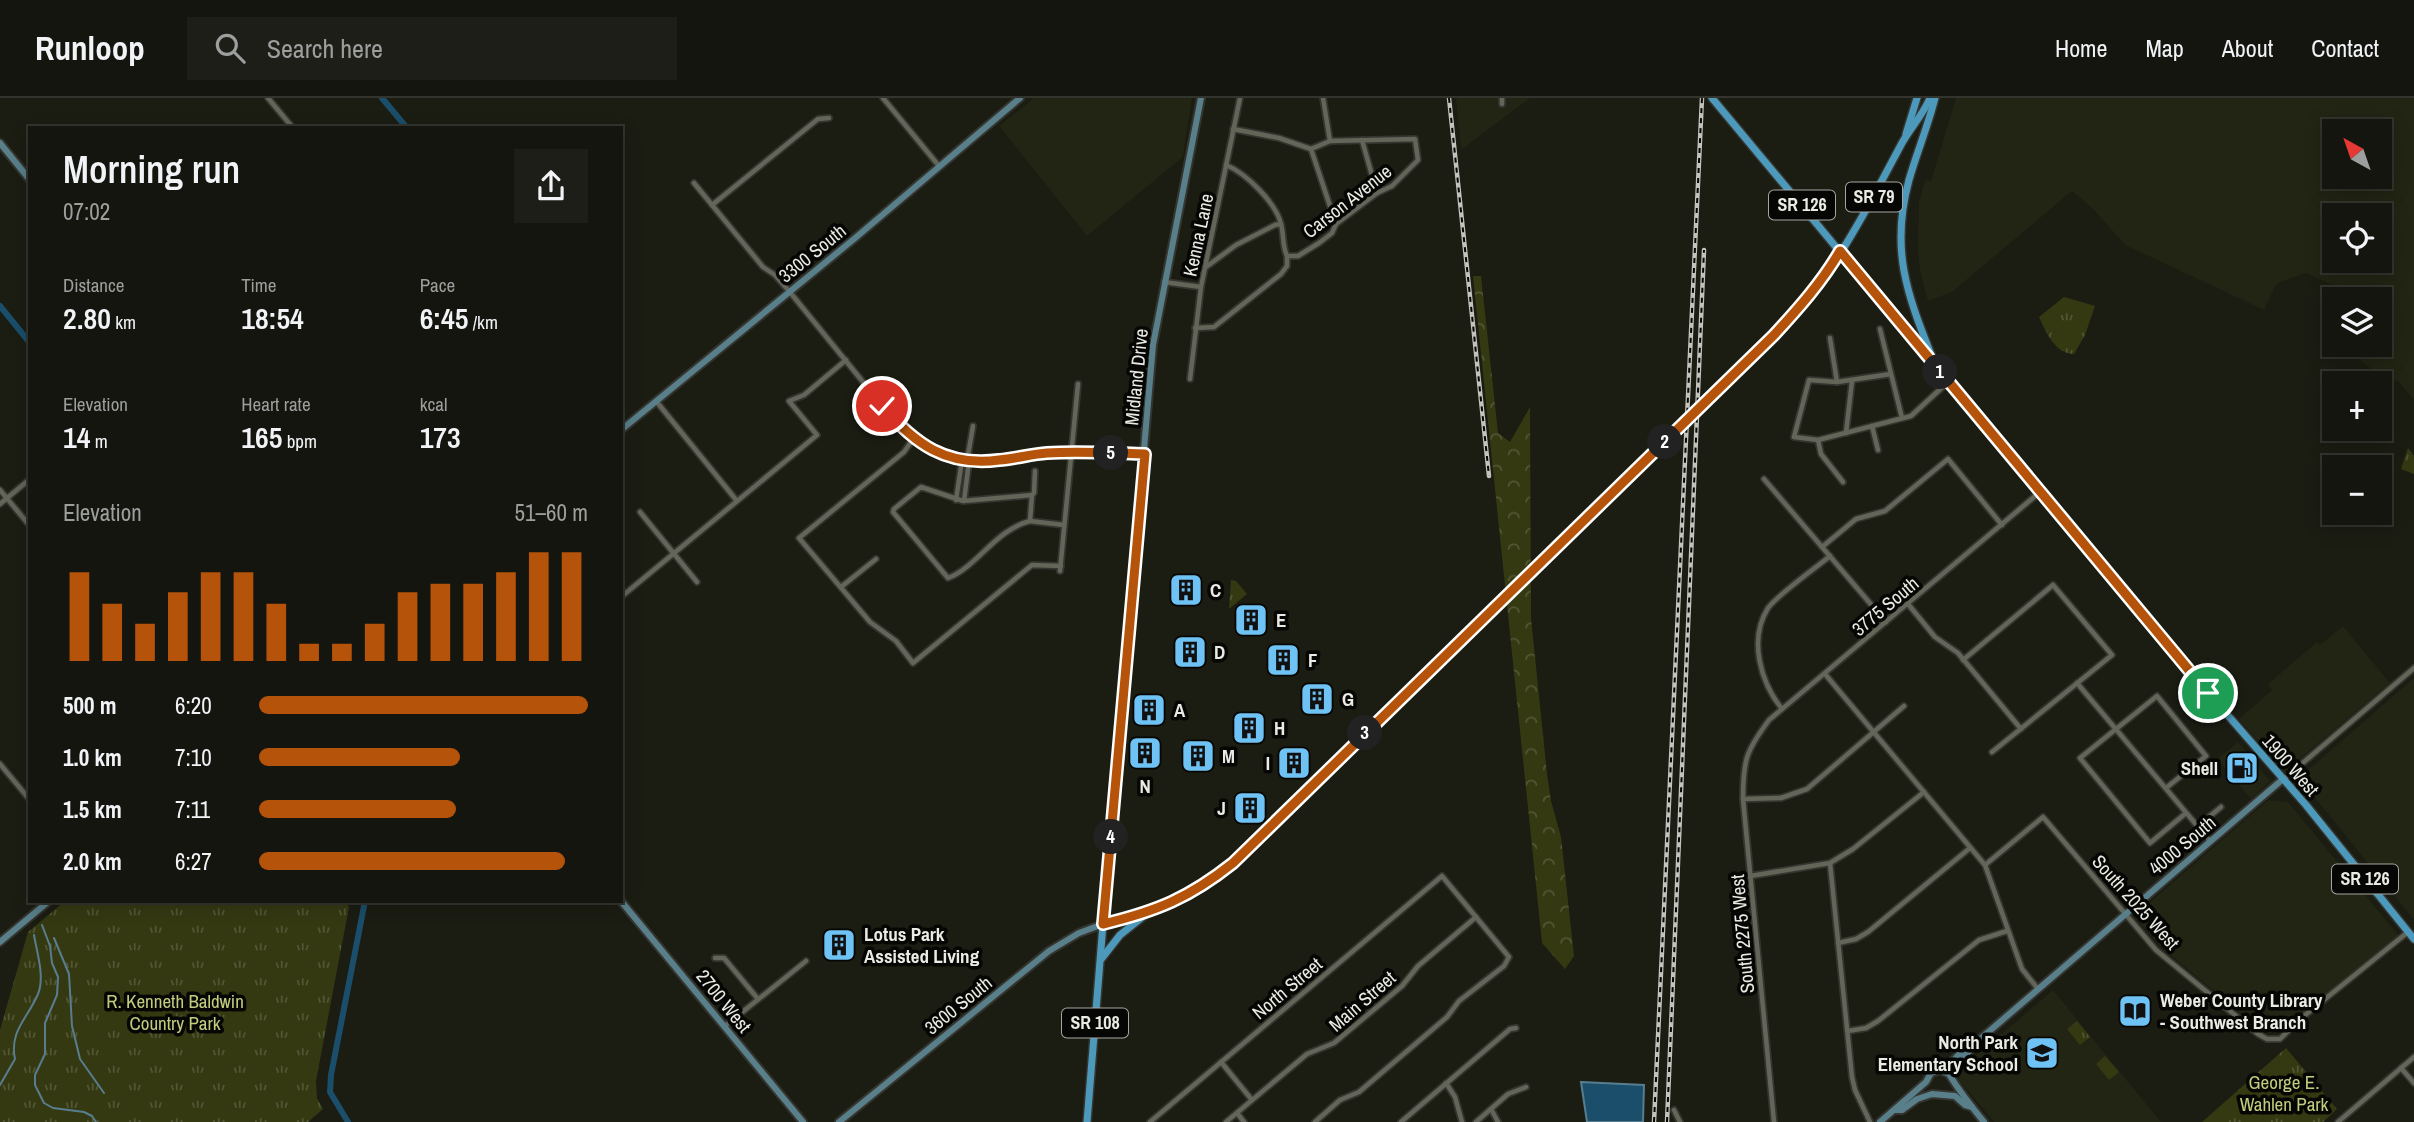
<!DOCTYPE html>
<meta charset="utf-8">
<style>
body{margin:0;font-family:"Archivo Narrow",sans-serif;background:#1d1e17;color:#f1f3f6;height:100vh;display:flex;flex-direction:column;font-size:26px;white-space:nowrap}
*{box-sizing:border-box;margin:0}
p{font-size:23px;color:#9d9f9e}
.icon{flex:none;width:38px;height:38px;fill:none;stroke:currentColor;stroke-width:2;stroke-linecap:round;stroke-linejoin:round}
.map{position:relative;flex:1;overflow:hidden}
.sheet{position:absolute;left:28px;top:28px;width:595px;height:777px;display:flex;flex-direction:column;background:#14150e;border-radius:0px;box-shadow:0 4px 18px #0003,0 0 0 2px #33342e}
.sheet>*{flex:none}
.needle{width:46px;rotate:320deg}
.fabs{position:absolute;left:2322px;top:21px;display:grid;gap:14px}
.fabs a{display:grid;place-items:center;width:70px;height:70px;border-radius:0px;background:#14150e;box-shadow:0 4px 18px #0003,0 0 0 2px #33342e;font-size:35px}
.pin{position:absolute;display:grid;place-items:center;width:60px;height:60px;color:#fff;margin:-30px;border:4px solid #fff;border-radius:50%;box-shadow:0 2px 7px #0007}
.km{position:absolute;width:35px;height:35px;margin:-18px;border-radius:50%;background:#222;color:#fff;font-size:19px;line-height:35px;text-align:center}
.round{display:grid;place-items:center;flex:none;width:74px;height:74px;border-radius:0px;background:#1d1e17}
.headline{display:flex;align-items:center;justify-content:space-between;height:119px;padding:0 35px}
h1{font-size:38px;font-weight:600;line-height:52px}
.stats{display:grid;grid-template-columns:repeat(3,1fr);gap:10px;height:119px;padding:7px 35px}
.stats div{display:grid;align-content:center}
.stats b{font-size:30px;font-weight:600}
.stats small{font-size:19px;font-weight:400}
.stats p{font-size:19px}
.chart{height:196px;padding:14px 35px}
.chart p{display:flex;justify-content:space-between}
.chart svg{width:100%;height:126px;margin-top:7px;stroke:#b45309;stroke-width:6}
ul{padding:0 35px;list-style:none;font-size:23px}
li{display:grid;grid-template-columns:112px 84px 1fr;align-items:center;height:52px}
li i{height:18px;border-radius:9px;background:#b45309}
header{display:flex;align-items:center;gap:42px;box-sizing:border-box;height:98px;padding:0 35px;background:#14150e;border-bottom:2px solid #33342e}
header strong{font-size:33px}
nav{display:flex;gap:38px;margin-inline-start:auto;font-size:24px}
.search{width:490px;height:63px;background:#1d1e17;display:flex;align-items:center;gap:18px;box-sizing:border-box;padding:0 24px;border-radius:0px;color:#9d9f9e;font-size:26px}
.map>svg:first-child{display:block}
.built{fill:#222414;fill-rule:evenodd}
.forest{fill:url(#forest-crowns)}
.park{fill:url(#park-tufts)}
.water{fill:#1a4e6b;stroke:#587d8f;stroke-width:2}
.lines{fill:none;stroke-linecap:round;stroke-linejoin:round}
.stream{stroke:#587d8f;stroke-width:2}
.canal{stroke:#1a4e6b;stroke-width:6}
.street-casing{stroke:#34352f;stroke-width:8}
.secondary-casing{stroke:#34352f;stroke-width:10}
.primary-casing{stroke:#34352f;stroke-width:10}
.street{stroke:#636559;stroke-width:4.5}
.secondary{stroke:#587f8a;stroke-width:6}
.primary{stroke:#4c99bb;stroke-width:7}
.rail-casing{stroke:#c2c3bc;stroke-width:4.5}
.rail{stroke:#060604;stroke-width:2;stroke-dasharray:5;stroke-linecap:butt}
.primary-bridge-casing{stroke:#34352f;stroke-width:10;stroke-linecap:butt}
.primary-bridge{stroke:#4c99bb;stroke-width:7}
.route-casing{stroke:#fff;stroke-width:14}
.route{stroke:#b45309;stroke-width:9}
.labels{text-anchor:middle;stroke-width:7;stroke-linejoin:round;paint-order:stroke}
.shield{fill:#060604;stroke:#a6a6a1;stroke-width:2}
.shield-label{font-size:18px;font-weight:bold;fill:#eaebe4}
.street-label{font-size:19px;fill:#eaebe4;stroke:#060604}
.poi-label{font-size:19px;font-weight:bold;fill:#eaebe4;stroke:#060604;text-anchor:start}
.park-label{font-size:19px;fill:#c3cd7e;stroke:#060604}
</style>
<header>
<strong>Runloop</strong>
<div class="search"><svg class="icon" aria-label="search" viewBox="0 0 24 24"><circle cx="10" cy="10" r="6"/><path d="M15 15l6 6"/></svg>Search here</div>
<nav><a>Home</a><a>Map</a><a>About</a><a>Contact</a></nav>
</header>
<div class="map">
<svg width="2414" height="1024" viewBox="0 0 2414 1024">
<defs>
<pattern id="forest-crowns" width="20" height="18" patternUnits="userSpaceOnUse" patternTransform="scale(1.75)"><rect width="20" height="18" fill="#353912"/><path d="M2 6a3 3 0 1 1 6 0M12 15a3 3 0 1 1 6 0" fill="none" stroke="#525634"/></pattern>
<pattern id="park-tufts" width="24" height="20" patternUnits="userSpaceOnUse" patternTransform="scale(1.75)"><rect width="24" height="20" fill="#353912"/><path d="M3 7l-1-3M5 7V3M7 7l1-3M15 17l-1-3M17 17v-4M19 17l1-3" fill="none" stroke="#525634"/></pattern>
</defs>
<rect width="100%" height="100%" fill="#1b1c12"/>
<g class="built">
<polygon points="1034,0 1192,0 1183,59 1087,138 999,28"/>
<polygon points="1456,0 1530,0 1461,52"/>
<path d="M1956,0h458v302l-15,-18 -28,-13 -26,-21 1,-3h34v-46h-18l-56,-26 -29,10 -13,27 -139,-65 -31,-35 -22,-19 -120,101 -24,9 -8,-30 -2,-23 1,-46 6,-22 6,1zM2380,33v46h-46v-46zM2380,117v46h-46v-46z"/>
<polygon points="2343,528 2390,585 2284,674 2239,621 2272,592 2268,586 2317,544 2320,547"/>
<polygon points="2414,580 2414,822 2299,680"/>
<polygon points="2238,644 2270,683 2251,701 2217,661"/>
<polygon points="2268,702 2288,704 2399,838 2286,935 2269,935 2258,929 2163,851 2134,818"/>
<polygon points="2053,892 2161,1024 1994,1024 1959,982 1960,971"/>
</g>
<polygon class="forest" points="1473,178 1481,178 1498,335 1510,344 1530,309 1531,520 1547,676 1551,703 1561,739 1574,858 1565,871 1542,845"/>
<g class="park">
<path d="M2064,199l31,9 -10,29 -11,19c-19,0 -28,-22 -35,-37z"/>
<polygon points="2408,350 2414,358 2414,376 2401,371"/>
<polygon points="1231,482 1236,483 1247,496 1229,511"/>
<polygon points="65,803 345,803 349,809 316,983 317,1000 323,1011 308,1024 0,1024 0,932 28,834"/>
<polygon points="2077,923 2090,939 2080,947 2067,931"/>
<polygon points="2286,950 2337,1011 2323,1024 2202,1024"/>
<polygon points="2105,958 2119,974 2109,982 2096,966"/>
</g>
<polygon class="water" points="1581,984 1644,987 1643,1024 1587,1024"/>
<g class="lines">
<g class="stream">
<polyline points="42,827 50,848 52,865 58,879 57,897 45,925 45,956 35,977 35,987 44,1005 53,1010 84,1014 92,1018 96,1024"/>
<polyline points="54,840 69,876 72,928 80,961 104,995"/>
<path d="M0,987l15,-26c-6,-28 13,-41 23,-65 7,-17 -1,-41 -4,-59"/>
</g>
<g class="canal">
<polyline points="382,0 407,30"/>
<polyline points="0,208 30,245"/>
<polyline points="348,1024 330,994 331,977 365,803"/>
</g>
<defs>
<g id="street">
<polyline points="268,0 293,30"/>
<polyline points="883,0 939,68"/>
<polyline points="1323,0 1330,43"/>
<polyline points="1502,0 1502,6"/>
<polyline points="1362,42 1377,95"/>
<polyline points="1311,51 1336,126"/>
<path d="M1226,67c20,8 50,38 55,59 3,11 1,21 6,32"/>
<polyline points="694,85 763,169 775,177 789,193 898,327 913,341 939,355 958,361 981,363 1057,354 1145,357"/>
<polyline points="712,107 818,21 829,20"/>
<polyline points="1206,169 1236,147 1275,127 1281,126"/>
<polyline points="1164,184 1201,189"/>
<polyline points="1195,230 1214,229 1281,176 1287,168 1287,158 1298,158 1319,145 1332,135 1336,126 1377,95 1392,88 1418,62 1415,41 1330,43 1311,51 1279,40 1233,31"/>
<polyline points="1880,231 1902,320"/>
<polyline points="1830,240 1837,284"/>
<polyline points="1891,276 1837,284 1809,282 1794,339 1818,342 1911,318 1948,284"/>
<polyline points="1190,281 1201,189 1240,0"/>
<polyline points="656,303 737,403"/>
<polyline points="1872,328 1878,352"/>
<polyline points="1846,335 1852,283"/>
<polyline points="913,341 904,354 799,440 870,524 896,543 913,565 1032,467 1061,468"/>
<polyline points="1818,342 1821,356 1843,384"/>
<polyline points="967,363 973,328"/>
<polyline points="1764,381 1886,524"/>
<path d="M921,389l42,14 69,-6 -2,26c-35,9 -53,46 -82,57l-55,-66 1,-3z"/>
<polyline points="0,392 30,428"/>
<polyline points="1032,397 1034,395 1035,373"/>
<polyline points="956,402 962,362"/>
<polyline points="964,403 969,363"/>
<polyline points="0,406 30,381"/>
<polyline points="640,414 697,484"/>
<polyline points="1030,423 1064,427"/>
<polyline points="1822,449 1856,421 1885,413 1948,361 2002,427"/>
<polyline points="1060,473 1078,286"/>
<polyline points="841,489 876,461"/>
<polyline points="621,499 817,337 789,303 804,297 846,262"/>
<polyline points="1908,506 1935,539 1958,555 2021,631"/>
<polyline points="1963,562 2053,487 2112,557 1992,654"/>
<polyline points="1825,576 1985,767 2022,871 2038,891"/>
<polyline points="2077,585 2210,743"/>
<path d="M1782,611c-21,-26 -34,-69 -14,-101 8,-12 49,-41 62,-52"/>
<polyline points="0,666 30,702"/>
<polyline points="2284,681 2414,570"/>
<polyline points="2166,690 2206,658 2157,598 2080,660 2150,745 2186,715"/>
<polyline points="1743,701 1781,700 1807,691 1904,608"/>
<polyline points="2198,728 2221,709"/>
<polyline points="1830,765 1852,979 1855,992 1870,1024"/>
<polyline points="1985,767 2043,719 2156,852 2258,936 2267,941 2280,941 2299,922 2408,834"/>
<polyline points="1750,778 1830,765 1853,751 1924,694"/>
<polyline points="1838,845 1856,841 1868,834 1970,750"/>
<polyline points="715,860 724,860 758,901"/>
<polyline points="725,928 806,863"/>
<polyline points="1848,933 1866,930 1878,923 1979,842 2007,833"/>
<polyline points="1221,964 1252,1002"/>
<polyline points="2401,970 2414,985"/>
<polyline points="1446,985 1455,999 1462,1024"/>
<polyline points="1491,1011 1498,1024"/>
<polyline points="1674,1012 1680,1024"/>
<polyline points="1237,1015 1244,1024"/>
<polyline points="1150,1024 1442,778 1509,859 1504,868 1459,903 1447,919 1359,994 1340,1002 1315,1024"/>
<polyline points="1226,1024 1307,956 1334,945 1402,888 1418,868 1476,819"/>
<polyline points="1401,1024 1510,931 1516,930"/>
<polyline points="1476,1024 1508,996 1526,989"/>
<path d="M1774,1024l-31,-323c0,-39 3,-48 26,-79l271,-228"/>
<polyline points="2338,1024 2414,959"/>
</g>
<g id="secondary">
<polyline points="0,45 30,82"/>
<polyline points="621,332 854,141 1020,0"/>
<polyline points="621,803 803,1024"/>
<polyline points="0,844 49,803"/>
<polyline points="1944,972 1966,949 1972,948"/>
<path d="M1951,979c4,-14 16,-19 21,-31l311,-267"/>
<polyline points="1896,1012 1902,1012 1917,1001 1932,996 1955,998 1965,1007 1972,1009"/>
<polyline points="839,1024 1049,853 1079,835 1103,826 1153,247 1201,0"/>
<path d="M1880,1024l46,-40 5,-9 9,-3 9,4c10,17 22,32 35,48"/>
</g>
<g id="primary">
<polyline points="1712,0 2177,559 2306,707 2414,841"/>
<polyline points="1906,36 1917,0"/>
<path d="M1932,259c-25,-63 -42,-108 -23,-177 8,-28 19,-54 26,-82"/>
<path d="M1724,286c38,-36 77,-72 106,-115 27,-40 49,-83 72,-126 9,-16 21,-28 28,-45"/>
<polyline points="1102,860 1120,837 1145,817"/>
<path d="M1087,1024l16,-198c54,-13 86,-26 130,-61l426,-416"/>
</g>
</defs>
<use href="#street" class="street-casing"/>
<use href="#secondary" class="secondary-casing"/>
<use href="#primary" class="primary-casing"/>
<use href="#street" class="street"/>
<use href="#secondary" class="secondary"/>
<use href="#primary" class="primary"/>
<defs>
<g id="rail">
<polyline points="1449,0 1489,378"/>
<polyline points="1654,1024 1702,0"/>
<polyline points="1667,1024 1704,152"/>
</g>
</defs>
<use href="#rail" class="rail-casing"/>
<use href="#rail" class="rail"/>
<defs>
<polyline id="primary-bridge" points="1659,349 1724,286"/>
</defs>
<use href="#primary-bridge" class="primary-bridge-casing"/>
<use href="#primary-bridge" class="primary-bridge"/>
</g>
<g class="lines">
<defs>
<path id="route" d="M882,308c33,38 64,61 117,54 16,-1 32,-6 48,-7 32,-2 65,0 98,1l-42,470c54,-13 86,-26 130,-61l541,-528c24,-26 48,-53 66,-84l368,442"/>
</defs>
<use href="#route" class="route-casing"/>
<use href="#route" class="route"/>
</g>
<defs>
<symbol id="building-square" viewBox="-11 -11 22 22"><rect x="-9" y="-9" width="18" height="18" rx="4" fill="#6fc2f4" stroke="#060604"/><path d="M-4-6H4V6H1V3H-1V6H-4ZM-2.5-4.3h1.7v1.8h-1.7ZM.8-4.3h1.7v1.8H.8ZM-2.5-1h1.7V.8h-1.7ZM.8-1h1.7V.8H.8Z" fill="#111"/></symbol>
<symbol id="fuel-square" viewBox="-11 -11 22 22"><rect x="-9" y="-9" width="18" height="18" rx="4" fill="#6fc2f4" stroke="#060604"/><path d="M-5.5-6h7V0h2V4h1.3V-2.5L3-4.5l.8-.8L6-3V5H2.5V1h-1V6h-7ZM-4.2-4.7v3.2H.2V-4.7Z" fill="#111"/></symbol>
<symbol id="library-square" viewBox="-11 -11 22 22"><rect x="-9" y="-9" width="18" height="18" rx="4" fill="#6fc2f4" stroke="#060604"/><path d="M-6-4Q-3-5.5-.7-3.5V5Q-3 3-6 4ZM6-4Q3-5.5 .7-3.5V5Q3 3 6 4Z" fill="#111"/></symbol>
<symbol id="school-square" viewBox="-11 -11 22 22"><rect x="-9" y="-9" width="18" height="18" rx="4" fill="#6fc2f4" stroke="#060604"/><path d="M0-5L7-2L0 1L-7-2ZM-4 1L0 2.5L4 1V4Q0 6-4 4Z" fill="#111"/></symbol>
</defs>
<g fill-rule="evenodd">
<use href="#building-square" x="1167" y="473" width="38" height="38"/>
<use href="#building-square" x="1232" y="503" width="38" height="38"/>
<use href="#building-square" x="1171" y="535" width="38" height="38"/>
<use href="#building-square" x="1264" y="543" width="38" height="38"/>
<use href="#building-square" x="1298" y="582" width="38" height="38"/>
<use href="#building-square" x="1130" y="593" width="38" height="38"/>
<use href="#building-square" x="1230" y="611" width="38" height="38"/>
<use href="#building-square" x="1126" y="636" width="38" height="38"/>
<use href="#building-square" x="1179" y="639" width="38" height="38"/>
<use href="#building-square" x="1275" y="646" width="38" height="38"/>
<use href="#fuel-square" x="2223" y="651" width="38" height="38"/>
<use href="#building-square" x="1231" y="691" width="38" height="38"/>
<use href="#building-square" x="820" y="828" width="38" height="38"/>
<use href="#library-square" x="2116" y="894" width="38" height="38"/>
<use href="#school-square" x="2023" y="936" width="38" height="38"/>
</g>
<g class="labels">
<g class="shield">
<rect x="1846" y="84.5" width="56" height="29" rx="5"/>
<rect x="1769" y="92.5" width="66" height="29" rx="5"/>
<rect x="2332" y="766.5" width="66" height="29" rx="5"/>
<rect x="1062" y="910.5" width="66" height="29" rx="5"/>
</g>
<g class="shield-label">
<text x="1874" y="105">SR 79</text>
<text x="1802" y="113">SR 126</text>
<text x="2365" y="787">SR 126</text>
<text x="1095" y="931">SR 108</text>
</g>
<g class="street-label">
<text transform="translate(1347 103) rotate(-38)" y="7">Carson Avenue</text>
<text transform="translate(1198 137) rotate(-78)" y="7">Kenna Lane</text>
<text transform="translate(812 155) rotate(-39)" y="7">3300 South</text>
<text transform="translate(1136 279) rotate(-84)" y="7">Midland Drive</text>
<text transform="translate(1885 508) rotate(-40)" y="7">3775 South</text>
<text transform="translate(2291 667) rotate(49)" y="7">1900 West</text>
<text transform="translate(2182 747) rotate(-40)" y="7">4000 South</text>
<text transform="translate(2136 804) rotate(48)" y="7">South 2025 West</text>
<text transform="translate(1742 836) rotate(-95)" y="7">South 2275 West</text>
<text transform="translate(1287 890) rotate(-40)" y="7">North Street</text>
<text transform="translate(724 903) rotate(51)" y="7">2700 West</text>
<text transform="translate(1362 903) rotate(-41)" y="7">Main Street</text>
<text transform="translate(958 907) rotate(-39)" y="7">3600 South</text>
</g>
<g class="poi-label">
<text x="1210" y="499">C</text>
<text x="1276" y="529">E</text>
<text x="1214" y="561">D</text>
<text x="1308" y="569">F</text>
<text x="1342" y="608">G</text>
<text x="1174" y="619">A</text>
<text x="1274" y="637">H</text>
<text x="1222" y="665">M</text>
<text x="1270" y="672" text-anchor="end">I</text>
<text x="2218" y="677" text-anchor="end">Shell</text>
<text x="1145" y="695" text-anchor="middle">N</text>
<text x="1226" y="717" text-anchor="end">J</text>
<text x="864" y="843">Lotus Park<tspan x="864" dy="22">Assisted Living</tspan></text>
<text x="2160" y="909">Weber County Library<tspan x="2160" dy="22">- Southwest Branch</tspan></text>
<text x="2018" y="951" text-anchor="end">North Park<tspan x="2018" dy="22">Elementary School</tspan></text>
</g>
<g class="park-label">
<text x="175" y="910">R. Kenneth Baldwin<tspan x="175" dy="22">Country Park</tspan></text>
<text x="2284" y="991">George E.<tspan x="2284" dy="22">Wahlen Park</tspan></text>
</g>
</g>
</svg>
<div class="fabs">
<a><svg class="needle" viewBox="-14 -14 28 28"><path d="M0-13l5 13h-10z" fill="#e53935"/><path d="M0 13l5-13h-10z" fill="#9d9f9e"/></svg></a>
<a><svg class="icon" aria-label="locate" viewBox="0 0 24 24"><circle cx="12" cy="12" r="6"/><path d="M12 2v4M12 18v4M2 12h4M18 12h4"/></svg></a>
<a><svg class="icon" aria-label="layers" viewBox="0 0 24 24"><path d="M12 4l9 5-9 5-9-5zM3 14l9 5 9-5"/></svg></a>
<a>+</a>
<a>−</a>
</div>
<div class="pin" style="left:2208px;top:595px;background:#1e9e55"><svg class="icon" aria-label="arrive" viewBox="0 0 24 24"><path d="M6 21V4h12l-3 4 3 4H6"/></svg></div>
<div class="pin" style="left:882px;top:308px;background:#d93025"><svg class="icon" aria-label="check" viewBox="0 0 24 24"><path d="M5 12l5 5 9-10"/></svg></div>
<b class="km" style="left:1940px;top:274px">1</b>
<b class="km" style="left:1665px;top:344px">2</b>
<b class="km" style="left:1365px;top:635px">3</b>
<b class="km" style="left:1111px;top:739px">4</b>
<b class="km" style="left:1111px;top:355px">5</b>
<section class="sheet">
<div class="headline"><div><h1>Morning run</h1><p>07:02</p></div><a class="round"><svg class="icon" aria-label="share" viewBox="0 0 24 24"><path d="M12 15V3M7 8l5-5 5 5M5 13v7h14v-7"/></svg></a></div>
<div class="stats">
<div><p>Distance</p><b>2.80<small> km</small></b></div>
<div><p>Time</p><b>18:54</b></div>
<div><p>Pace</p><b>6:45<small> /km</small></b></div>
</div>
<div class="stats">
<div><p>Elevation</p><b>14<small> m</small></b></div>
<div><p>Heart rate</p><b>165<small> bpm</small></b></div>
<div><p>kcal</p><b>173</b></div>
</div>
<div class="chart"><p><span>Elevation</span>51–60 m</p>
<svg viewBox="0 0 160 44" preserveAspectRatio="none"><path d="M5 44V13M15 44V24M25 44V31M35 44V20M45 44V13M55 44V13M65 44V24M75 44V38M85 44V38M95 44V31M105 44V20M115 44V17M125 44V17M135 44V13M145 44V6M155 44V6"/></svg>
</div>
<ul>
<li><b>500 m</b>6:20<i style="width:100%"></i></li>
<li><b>1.0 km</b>7:10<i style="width:61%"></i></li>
<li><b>1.5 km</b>7:11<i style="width:60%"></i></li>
<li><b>2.0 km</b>6:27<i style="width:93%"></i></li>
</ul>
</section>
</div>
